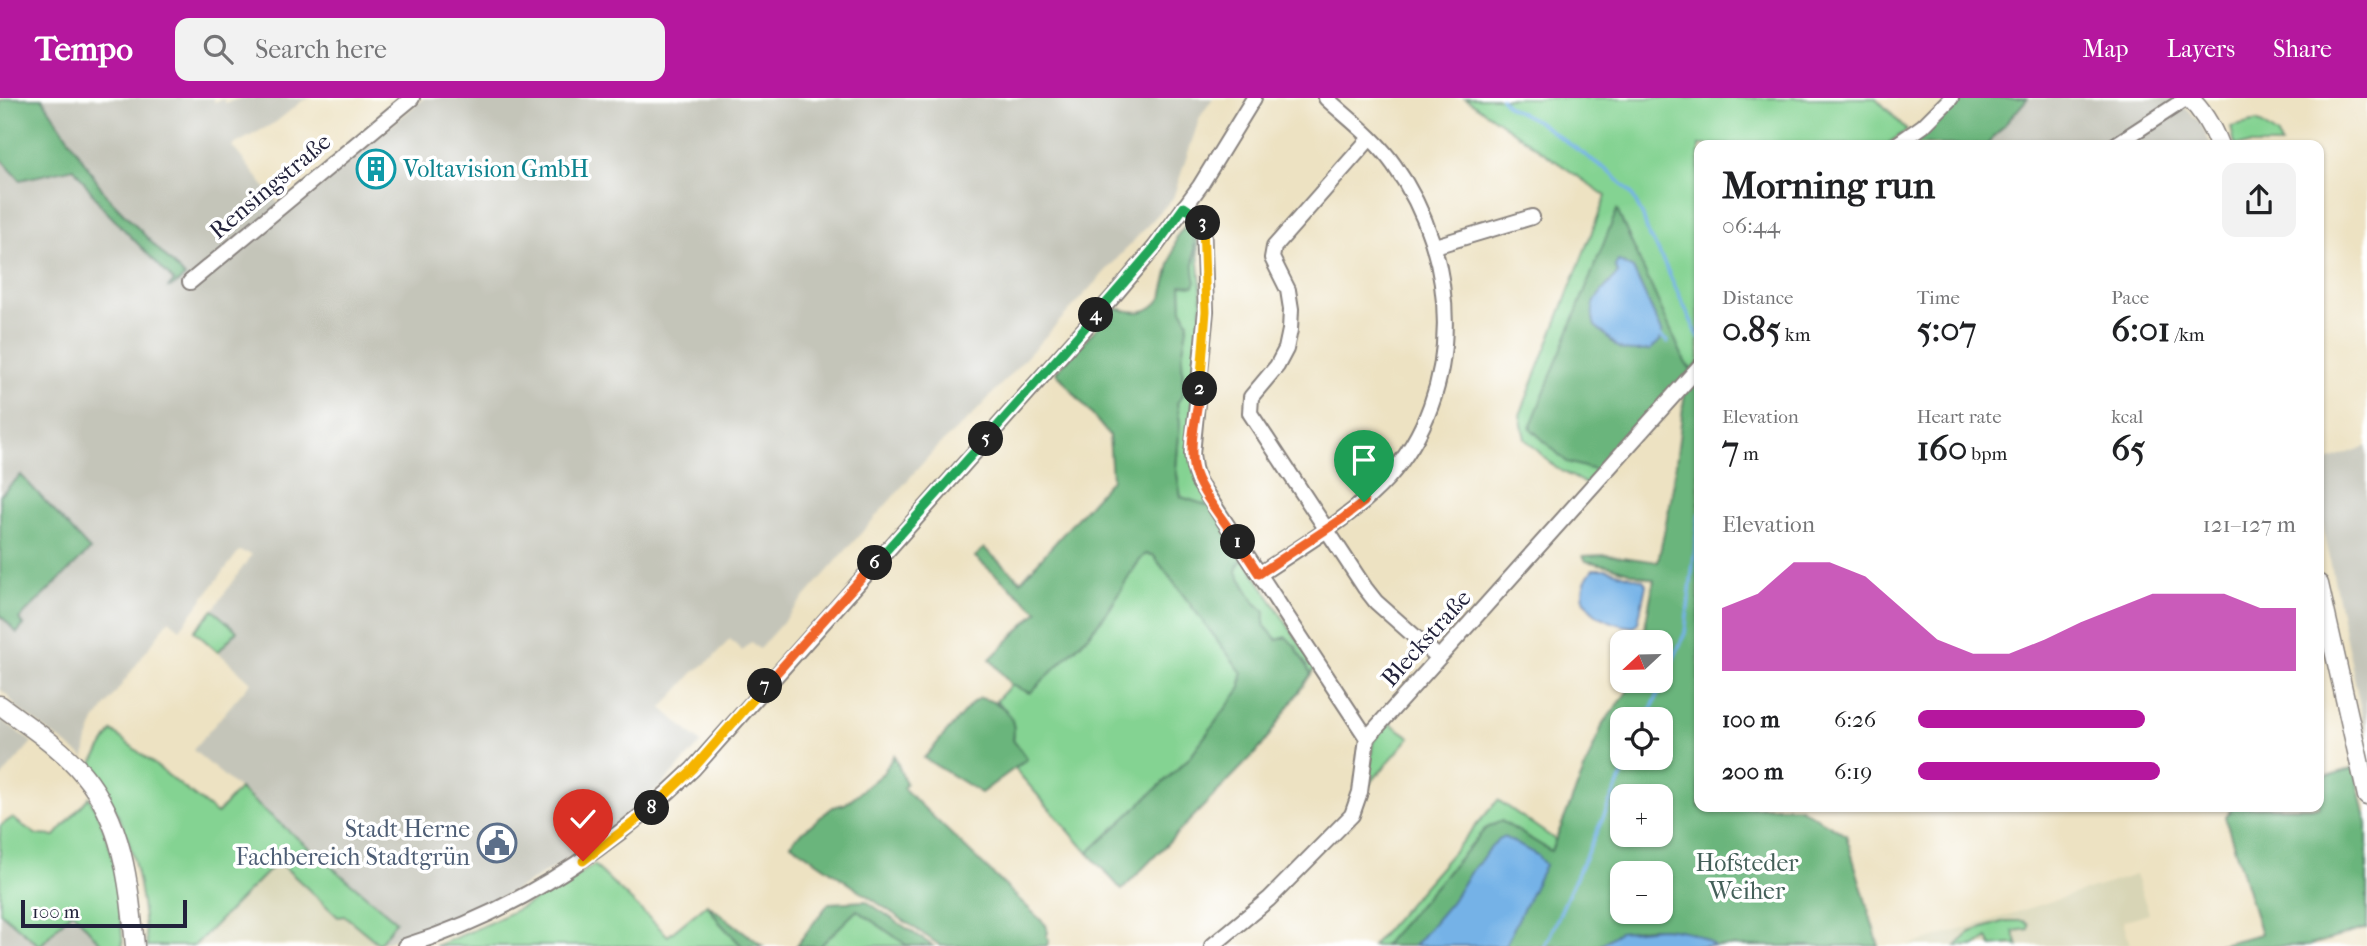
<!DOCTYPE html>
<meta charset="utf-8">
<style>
body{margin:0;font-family:"IM FELL French Canon",serif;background:#f2f2f2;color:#202124;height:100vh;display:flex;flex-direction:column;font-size:26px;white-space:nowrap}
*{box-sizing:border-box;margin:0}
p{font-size:23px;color:#757577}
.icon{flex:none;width:38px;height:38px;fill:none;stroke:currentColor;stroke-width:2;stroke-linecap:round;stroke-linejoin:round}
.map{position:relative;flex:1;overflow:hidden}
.drawer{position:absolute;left:1694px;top:42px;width:630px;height:672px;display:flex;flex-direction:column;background:#fff;border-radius:14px;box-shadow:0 2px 5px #0004}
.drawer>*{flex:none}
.needle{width:46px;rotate:248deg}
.buttons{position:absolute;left:1610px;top:532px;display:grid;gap:14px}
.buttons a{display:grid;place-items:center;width:63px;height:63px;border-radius:14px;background:#fff;box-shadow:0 2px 5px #0004;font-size:35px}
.scale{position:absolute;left:21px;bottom:18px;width:166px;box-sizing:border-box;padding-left:7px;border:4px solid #22223b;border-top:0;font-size:19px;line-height:24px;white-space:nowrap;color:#22223b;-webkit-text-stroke:5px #fff;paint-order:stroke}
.pin{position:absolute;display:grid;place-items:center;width:60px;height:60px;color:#fff;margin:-72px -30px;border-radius:50% 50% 50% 0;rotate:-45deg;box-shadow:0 0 7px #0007}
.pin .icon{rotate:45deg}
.km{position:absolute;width:35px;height:35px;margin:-18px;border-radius:50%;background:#222;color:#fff;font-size:19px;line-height:35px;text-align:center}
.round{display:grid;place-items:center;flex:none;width:74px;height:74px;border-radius:14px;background:#f2f2f2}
.head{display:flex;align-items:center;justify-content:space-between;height:119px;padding:0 28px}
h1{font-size:38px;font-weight:800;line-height:52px}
.metrics{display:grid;grid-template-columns:repeat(3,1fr);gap:10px;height:119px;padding:7px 28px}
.metrics div{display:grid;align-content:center}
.metrics b{font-size:35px;font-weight:800}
.metrics small{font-size:19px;font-weight:400}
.metrics p{font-size:19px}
.chart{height:196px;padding:14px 28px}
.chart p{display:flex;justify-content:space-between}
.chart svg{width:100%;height:126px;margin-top:7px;fill:#b5179e;opacity:.7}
ul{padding:0 28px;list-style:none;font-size:23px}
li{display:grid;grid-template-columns:112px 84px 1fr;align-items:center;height:52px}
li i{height:18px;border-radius:9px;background:#b5179e}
header{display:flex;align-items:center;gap:42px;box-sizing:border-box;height:98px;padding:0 35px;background:#b5179e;color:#fff}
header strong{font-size:33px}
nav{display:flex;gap:38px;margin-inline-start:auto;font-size:24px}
.search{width:490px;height:63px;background:#f2f2f2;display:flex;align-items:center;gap:18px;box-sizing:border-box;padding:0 24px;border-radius:14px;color:#757577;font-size:26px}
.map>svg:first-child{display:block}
.built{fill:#d8d5b6}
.industrial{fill:#c4c5b9}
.green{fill:#84d392;stroke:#537a66;stroke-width:2}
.forest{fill:#6bb57c;stroke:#466c5c;stroke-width:2;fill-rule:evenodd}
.water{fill:#75b2e7;stroke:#4c6a91;stroke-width:2}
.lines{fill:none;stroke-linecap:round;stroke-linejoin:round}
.stream{stroke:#75b2e7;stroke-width:3.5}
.minor-casing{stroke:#88827e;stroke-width:18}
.tertiary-casing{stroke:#88827e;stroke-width:21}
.minor{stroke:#fff;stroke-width:14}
.tertiary{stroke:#fff;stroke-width:18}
.split-1-casing{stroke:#fff;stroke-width:14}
.split-2-casing{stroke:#fff;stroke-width:14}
.split-3-casing{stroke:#fff;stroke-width:14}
.split-4-casing{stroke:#fff;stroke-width:14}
.split-5-casing{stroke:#fff;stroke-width:14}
.split-6-casing{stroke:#fff;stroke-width:14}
.split-7-casing{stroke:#fff;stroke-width:14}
.split-8-casing{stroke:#fff;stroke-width:14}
.split-9-casing{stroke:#fff;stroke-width:14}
.split-1{stroke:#f0652b;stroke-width:9}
.split-2{stroke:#f0652b;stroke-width:9}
.split-3{stroke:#f5b400;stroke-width:9}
.split-4{stroke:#22a559;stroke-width:9}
.split-5{stroke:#22a559;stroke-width:9}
.split-6{stroke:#22a559;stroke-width:9}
.split-7{stroke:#f0652b;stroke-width:9}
.split-8{stroke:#f5b400;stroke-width:9}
.split-9{stroke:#f5b400;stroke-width:9}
.labels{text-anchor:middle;stroke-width:7;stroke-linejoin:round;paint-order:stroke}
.culture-label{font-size:24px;fill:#0d838f;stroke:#fff;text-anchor:start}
.street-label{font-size:24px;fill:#22223b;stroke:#fff}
.service-label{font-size:24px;fill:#4e5e75;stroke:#fff;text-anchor:end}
.park-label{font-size:24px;fill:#446059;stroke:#fff}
</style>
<header>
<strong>Tempo</strong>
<div class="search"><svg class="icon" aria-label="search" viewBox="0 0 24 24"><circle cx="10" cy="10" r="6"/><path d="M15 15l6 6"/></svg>Search here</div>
<nav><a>Map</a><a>Layers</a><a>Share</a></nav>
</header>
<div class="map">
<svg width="2367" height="848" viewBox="0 0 2367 848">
<rect width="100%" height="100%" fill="#fff"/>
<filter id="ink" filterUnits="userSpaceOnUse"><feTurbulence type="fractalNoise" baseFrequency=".0143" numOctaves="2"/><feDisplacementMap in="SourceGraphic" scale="14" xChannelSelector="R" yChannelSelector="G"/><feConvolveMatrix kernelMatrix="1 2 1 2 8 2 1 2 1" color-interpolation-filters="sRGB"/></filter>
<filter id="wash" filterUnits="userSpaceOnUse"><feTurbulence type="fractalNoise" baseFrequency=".00686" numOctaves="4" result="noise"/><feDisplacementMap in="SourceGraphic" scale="28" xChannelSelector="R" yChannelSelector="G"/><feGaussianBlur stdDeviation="1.57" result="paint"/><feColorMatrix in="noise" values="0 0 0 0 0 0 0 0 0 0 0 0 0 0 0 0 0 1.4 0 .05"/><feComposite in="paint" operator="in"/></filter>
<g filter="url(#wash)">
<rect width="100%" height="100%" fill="#ede2c2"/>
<g class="built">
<polygon points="278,763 337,819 344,818 379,846 194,848"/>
<polygon points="2135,777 2149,815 2123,823 2130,848 1908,848"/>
</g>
<g class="industrial">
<polygon points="42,0 213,0 214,4 224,1 225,5 242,0 310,0 302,3 276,24 232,48 286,115 424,0 1213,0 1200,19 1173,100 972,318 936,350 759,551 751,544 742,553 730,541 713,560 693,575 662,610 701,645 662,687 586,750 523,788 472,813 379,846 395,823 193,652 251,584 218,554 236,533 213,512 252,456 239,453 180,531 169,522 95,623 87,644 85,660 18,611 7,597 0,591 0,60 20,82 74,70 103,110 175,184 171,189 185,178 106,97"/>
<polygon points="2028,0 2175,0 2201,25 2211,47 1987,47"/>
<polygon points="2367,348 2367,642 2319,408 2319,366"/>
<polygon points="0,621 32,644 0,681"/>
<polygon points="72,813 103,848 0,848 0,814 40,848"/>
</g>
<g class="green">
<polygon points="1465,0 1876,0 1907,32 1886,47 1699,47 1699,265 1692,272 1686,266 1586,386 1556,370 1525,341 1520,317 1606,98"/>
<polygon points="2257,23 2278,38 2281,47 2235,47 2231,29"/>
<path d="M1188,122l8,5 6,76 -12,142 22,64 -31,-10 -5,-28 4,-46 -3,-20 6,-8 -1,-39 6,-34 -6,-12 -1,-25c16,-18 23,-41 2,-57z"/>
<path d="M1146,456l7,1 89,118 -1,15 -53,71 -100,94 -73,-84 12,-10 -14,-19 1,-4 -8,-26 -10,-9 15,-16 19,8c26,-26 55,-51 77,-80 10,-14 28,-51 39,-59z"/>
<polygon points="1244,460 1315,569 1311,576 1295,548 1277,542 1264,527 1265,514 1255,505 1236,473 1238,467"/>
<polygon points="213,512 237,533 218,554 194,533"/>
<polygon points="1388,624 1410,639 1368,688 1373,644"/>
<path d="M112,633l105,83 22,-25 157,132 -17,23 -34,-28 -7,1 -60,-56 -84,85h-47c-7,-67 -14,-123 -58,-178z"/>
<path d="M89,699c28,50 29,94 34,149h-20l-31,-35 -32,35 -40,-34v-86l12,-8 25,17 18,1z"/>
<polygon points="1498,702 1557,743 1551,753 1501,723 1485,731 1383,848 1372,848"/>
<path d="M594,767l74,71 39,-32 13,19 22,23h-307c56,-22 109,-48 159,-81z"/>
<polygon points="857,812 908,848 820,848"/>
<polygon points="2006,823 2024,823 2029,827 2029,831 2013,833 2018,848 2013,846 1992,848 1988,840 1976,848 1956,848 1971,834"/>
</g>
<g class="forest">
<polygon points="9,0 42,0 106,97 185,179 173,188 169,189 174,183 103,110 74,70 20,82 0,60 0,3"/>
<polygon points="1961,0 2028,0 1987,47 1900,47"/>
<path d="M1617,112l69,154 6,6 -94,101 -31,-9 -37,-34zM1619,163l14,8 29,63 -51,10 -4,-7 -12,-9c-7,-27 8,-33 23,-53l-3,-7z"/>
<path d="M1183,130l10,7c3,16 -2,32 3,46l-2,5 -13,-1 1,25 6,12 -6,34 1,39 -6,8 3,20 -4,46 5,28 31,10 32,51 -6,7 -2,6 19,32 10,9 -1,13 13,15 9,-3 9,9 16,28 -49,72 -140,144 -34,-37 100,-94 53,-71 1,-15 -89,-118 -7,-1c-12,8 -28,44 -40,59 -22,29 -50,54 -76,80l-19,-8 -21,-26 48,-48 -63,-54 9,-9 37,33 91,-102 -3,-44 -53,-63 47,-51 3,2 8,-6 -3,-4 4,-5c20,5 34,8 47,-11l15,-61z"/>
<path d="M1699,271v438h103l-2,1 46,27 33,111h-165c-26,-23 -89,-25 -114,0h-217l102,-117 16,-8 50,30 52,-127 24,-32 5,-11h29v-39h-19l12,-62 -44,-14 -24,-5 -3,-5 24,-1 51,7 14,-68 13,-103zM1622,621h39v39h-39zM1622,698h39v39h-39zM1622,775h39v39h-39z"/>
<polygon points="21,377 90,452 19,521 24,527 17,535 0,517 0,397"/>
<path d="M980,600c22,4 38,18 33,42l14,19 -46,34 -57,-35 49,-56z"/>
<polygon points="894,657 906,686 903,690 1046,827 1048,835 1046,839 1049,841 1047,848 941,848 791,746 795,740 833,709 845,706 883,675"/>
<polygon points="2355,670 2367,726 2367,830 2308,848 2213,848 2261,836 2225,719 2233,709 2319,709 2319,680"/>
<polygon points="866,803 933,848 908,848 857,812 820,848 796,848 829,805"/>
<polygon points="707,806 763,848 742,848 720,825"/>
</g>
<g class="water">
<path d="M1618,163l15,8 29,63 -2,9 -10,9c-38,4 -29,-4 -55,-24 -9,-27 9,-34 23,-53l-3,-7z"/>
<path d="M1593,471h13l37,11 3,5 -8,37 -4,5c-31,-3 -69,-23 -41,-58z"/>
<polygon points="1504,739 1537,757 1545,767 1505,848 1414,848 1452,803 1468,777 1498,741"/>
<path d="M1659,830c21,1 40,4 55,18h-114l19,-14z"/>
</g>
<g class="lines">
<g class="stream">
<polyline points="1501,0 1509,9 1537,23 1612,76 1631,95 1643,118 1649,139 1657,150 1699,240"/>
<polyline points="1658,236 1668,244"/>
<polyline points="1647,621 1685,535 1699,416"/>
<polyline points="1545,848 1630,660"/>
</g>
</g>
</g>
<g filter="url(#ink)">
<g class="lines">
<defs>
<g id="minor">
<polyline points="1370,40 1274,149 1272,160 1288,192 1291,211 1290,232 1286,251 1277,268 1251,299 1250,315 1365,490 1376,504 1438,559"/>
<polyline points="1896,47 1923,28 1951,0"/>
<polyline points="2115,47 2187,0"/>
<polyline points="1184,109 1203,122 1206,213 1192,356 1194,370 1198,383 1367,640"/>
<polyline points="1435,148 1532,119"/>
<polyline points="190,184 412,0"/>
<path d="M1260,476c43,-29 91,-56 127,-95 79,-87 73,-222 7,-314 -18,-26 -45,-46 -68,-67"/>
<path d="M405,848c111,-34 205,-97 288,-177l425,-478 37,-44 45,-61 54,-88"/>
<polyline points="1212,848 1269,801 1352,717 1360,694 1367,640 1699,269"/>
</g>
<g id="tertiary">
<path d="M2189,0c15,14 23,29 30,47"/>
<polyline points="2319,486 2367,698"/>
<path d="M0,607c28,21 60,41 83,69 41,49 46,111 52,172"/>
</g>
</defs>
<use href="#minor" class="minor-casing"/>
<use href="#tertiary" class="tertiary-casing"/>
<use href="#minor" class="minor"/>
<use href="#tertiary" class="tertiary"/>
</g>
</g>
<g class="lines" filter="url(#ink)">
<defs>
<polyline id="split-1" points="1238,444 1259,476 1342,421 1364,404"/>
<path id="split-2" d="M1200,291c-3,24 -11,53 -7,77 4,23 32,55 45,76"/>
<polyline id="split-3" points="1200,291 1206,213 1203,125"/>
<polyline id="split-4" points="1096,217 1155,149 1184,109 1203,122 1203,125"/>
<polyline id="split-5" points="986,341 1096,217"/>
<polyline id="split-6" points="875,465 986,341"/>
<polyline id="split-7" points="765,588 875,465"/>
<polyline id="split-8" points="652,710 693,671 765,588"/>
<polyline id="split-9" points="583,763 652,710"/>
</defs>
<use href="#split-1" class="split-1-casing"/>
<use href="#split-2" class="split-2-casing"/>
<use href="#split-3" class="split-3-casing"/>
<use href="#split-4" class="split-4-casing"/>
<use href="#split-5" class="split-5-casing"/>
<use href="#split-6" class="split-6-casing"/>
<use href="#split-7" class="split-7-casing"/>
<use href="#split-8" class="split-8-casing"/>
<use href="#split-9" class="split-9-casing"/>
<use href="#split-1" class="split-1"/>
<use href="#split-2" class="split-2"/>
<use href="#split-3" class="split-3"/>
<use href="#split-4" class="split-4"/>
<use href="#split-5" class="split-5"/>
<use href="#split-6" class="split-6"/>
<use href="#split-7" class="split-7"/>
<use href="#split-8" class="split-8"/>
<use href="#split-9" class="split-9"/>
</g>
<defs>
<symbol id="building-ring" viewBox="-11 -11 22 22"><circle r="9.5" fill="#fff" stroke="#0f9aa8" stroke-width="1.5"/><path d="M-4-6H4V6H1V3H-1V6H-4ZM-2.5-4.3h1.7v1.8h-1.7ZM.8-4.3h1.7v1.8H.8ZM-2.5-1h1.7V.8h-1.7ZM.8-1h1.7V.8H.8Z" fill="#0f9aa8"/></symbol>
<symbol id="civic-ring" viewBox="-11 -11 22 22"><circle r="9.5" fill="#fff" stroke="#5c6f8a" stroke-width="1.5"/><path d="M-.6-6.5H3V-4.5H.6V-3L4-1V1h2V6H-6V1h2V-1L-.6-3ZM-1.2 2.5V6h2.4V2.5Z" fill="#5c6f8a"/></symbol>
</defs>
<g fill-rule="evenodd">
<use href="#building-ring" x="354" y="49" width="44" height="44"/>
<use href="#civic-ring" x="475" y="723" width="44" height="44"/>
</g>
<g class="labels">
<g class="culture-label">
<text x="403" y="79">Voltavision GmbH</text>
</g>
<g class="street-label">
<text transform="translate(270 88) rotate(-40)" y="8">Rensingstraße</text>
<text transform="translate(1426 540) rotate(-48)" y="8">Bleckstraße</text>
</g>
<g class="service-label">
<text x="470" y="739">Stadt Herne<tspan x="470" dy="28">Fachbereich Stadtgrün</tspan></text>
</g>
<g class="park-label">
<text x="1747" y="773">Hofsteder<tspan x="1747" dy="28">Weiher</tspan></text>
</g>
</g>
</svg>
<div class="buttons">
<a><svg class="needle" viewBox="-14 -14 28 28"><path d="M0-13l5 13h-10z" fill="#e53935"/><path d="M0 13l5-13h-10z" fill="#757577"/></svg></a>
<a><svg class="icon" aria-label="locate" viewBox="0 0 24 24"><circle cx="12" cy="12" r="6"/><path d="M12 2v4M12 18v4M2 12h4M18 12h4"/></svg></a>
<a>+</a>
<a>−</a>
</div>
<div class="scale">100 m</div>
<div class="pin" style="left:1364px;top:404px;background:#1e9e55"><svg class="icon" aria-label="arrive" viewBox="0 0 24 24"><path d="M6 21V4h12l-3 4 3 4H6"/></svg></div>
<div class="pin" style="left:583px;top:763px;background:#d93025"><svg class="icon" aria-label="check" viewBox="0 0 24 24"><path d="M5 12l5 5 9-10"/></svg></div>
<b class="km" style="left:1238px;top:444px">1</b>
<b class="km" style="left:1200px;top:291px">2</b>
<b class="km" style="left:1203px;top:125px">3</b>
<b class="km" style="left:1096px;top:217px">4</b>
<b class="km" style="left:986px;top:341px">5</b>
<b class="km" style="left:875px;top:465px">6</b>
<b class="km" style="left:765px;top:588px">7</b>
<b class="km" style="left:652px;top:710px">8</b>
<section class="drawer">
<div class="head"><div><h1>Morning run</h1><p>06:44</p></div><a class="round"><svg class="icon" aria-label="share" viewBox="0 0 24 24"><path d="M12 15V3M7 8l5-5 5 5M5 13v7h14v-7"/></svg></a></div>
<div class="metrics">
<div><p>Distance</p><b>0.85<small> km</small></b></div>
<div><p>Time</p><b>5:07</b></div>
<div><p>Pace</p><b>6:01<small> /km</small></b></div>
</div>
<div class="metrics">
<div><p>Elevation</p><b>7<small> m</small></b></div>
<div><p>Heart rate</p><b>160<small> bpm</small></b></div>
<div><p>kcal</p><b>65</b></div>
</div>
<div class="chart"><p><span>Elevation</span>121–127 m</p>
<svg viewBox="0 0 160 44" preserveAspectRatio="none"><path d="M0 44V22L10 17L20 6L30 6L40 11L50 22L60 33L70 38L80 38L90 33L100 27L110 22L120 17L130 17L140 17L150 22L160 22V44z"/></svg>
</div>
<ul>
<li><b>100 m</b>6:26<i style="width:60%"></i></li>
<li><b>200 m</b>6:19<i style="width:64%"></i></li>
</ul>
</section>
</div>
